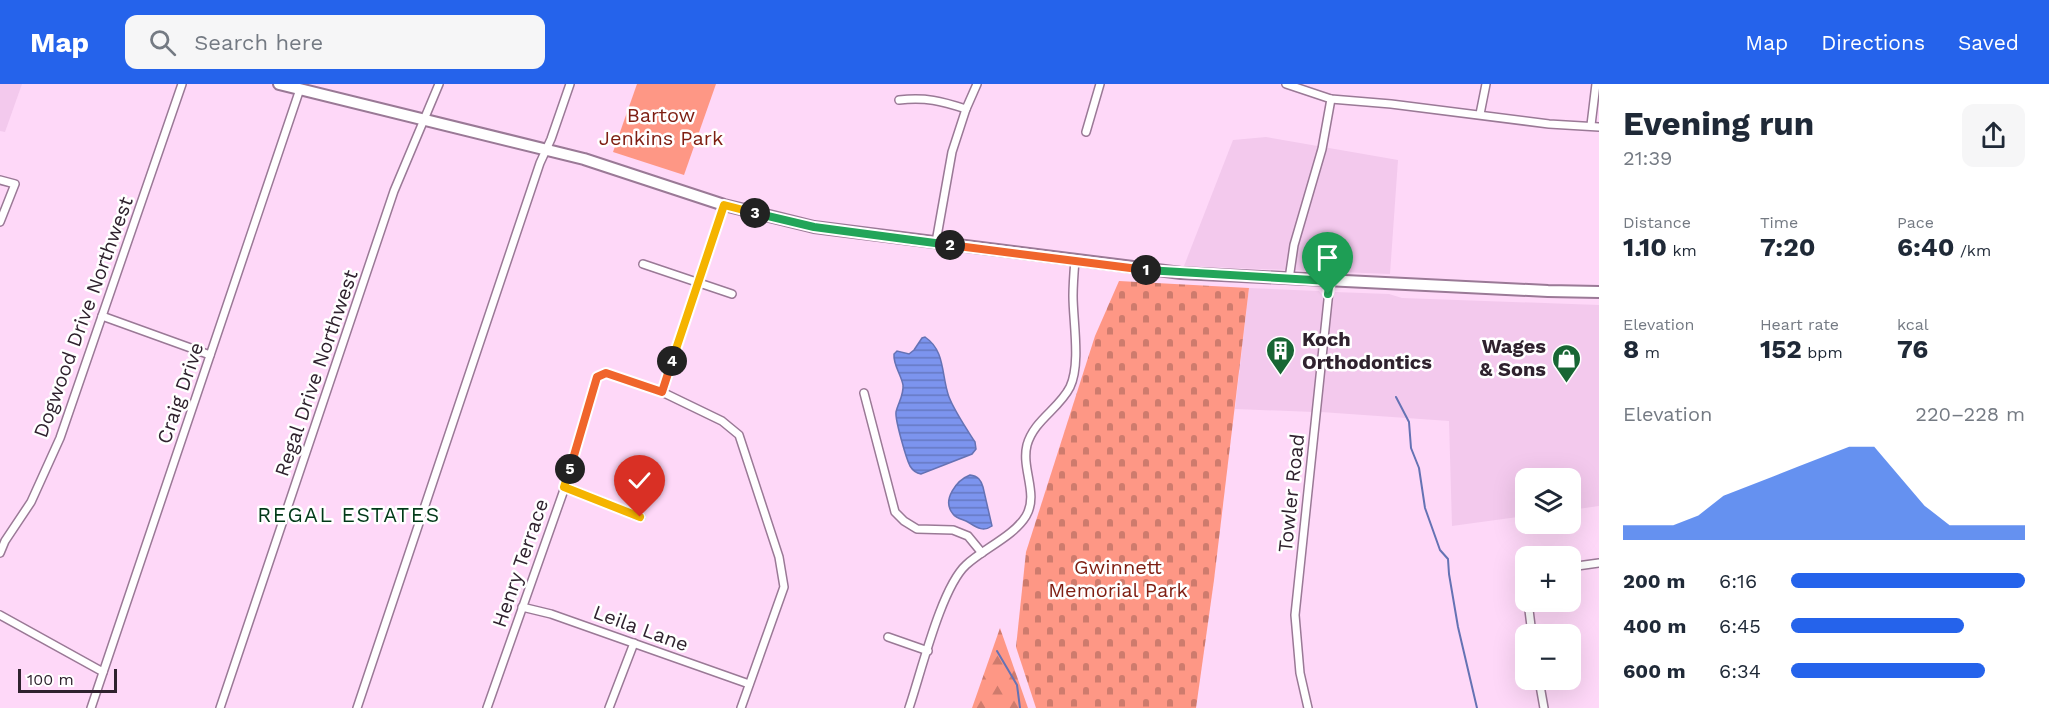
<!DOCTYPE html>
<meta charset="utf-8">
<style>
body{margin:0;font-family:"Work Sans",sans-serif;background:#f6f6f7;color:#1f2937;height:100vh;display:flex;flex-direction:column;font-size:22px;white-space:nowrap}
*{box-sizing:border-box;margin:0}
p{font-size:20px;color:#747a83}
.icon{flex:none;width:33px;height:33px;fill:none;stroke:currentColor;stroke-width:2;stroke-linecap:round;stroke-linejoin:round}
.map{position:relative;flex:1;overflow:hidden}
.panel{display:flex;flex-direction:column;background:#fff;width:450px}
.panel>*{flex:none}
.controls{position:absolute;left:1515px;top:384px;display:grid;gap:12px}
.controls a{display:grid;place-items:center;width:66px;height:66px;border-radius:12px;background:#fff;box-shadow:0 6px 24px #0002;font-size:30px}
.scale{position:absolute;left:18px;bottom:15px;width:99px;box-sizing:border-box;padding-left:6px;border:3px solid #2f222e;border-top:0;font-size:16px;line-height:21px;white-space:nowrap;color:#2f222e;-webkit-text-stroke:4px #fff;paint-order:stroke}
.pin{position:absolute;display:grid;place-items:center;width:51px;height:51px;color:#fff;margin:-62px -26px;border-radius:50% 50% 50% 0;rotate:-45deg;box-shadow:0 0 6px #0007}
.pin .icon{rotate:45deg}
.km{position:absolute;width:30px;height:30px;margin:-15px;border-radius:50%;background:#222;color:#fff;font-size:16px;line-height:30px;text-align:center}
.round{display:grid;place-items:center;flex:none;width:63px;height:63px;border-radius:12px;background:#f6f6f7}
.summary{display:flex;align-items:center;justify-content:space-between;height:102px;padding:0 24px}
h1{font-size:33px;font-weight:700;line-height:45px}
.stats{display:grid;grid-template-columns:repeat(3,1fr);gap:9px;height:102px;padding:6px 24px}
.stats div{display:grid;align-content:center}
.stats b{font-size:26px;font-weight:700}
.stats small{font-size:16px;font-weight:400}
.stats p{font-size:16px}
.chart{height:168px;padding:12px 24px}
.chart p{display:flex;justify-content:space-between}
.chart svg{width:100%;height:108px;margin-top:6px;fill:#2563eb;opacity:.7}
ul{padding:0 24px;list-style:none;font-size:20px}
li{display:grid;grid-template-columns:96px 72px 1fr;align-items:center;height:45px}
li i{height:15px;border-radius:8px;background:#2563eb}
header{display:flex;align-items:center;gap:36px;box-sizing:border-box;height:84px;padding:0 30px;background:#2563eb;color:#fff}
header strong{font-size:28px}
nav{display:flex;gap:33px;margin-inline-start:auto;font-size:21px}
.search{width:420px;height:54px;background:#f6f6f7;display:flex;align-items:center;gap:15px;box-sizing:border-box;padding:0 21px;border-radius:12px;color:#747a83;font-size:22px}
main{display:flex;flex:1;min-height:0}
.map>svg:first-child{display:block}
.built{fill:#f3c9ed}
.forest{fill:url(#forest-firs)}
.cemetery{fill:url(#cemetery-stones)}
.green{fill:#fe9785}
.water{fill:url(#water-rules);stroke:#6572b4;stroke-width:1.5}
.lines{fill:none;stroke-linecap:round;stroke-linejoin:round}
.stream{stroke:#6572b4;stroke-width:2}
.minor-casing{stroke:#9a7996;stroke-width:10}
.primary-casing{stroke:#9a7996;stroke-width:14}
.minor{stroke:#fff;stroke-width:7}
.primary{stroke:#fff;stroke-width:10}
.split-1-casing{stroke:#fff;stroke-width:12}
.split-2-casing{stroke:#fff;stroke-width:12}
.split-3-casing{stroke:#fff;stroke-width:12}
.split-4-casing{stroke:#fff;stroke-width:12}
.split-5-casing{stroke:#fff;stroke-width:12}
.split-6-casing{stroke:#fff;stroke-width:12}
.split-1{stroke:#22a559;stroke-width:8}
.split-2{stroke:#f0652b;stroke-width:8}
.split-3{stroke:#22a559;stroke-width:8}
.split-4{stroke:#f5b400;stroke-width:8}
.split-5{stroke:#f0652b;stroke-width:8}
.split-6{stroke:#f5b400;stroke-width:8}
.labels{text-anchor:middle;stroke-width:5;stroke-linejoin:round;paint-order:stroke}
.park-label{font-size:20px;fill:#7e1e12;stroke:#fff}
.street-label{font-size:20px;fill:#2f222e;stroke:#fff}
.poi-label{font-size:20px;font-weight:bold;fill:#2f222e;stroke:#fff;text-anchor:start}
.neighbourhood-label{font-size:21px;letter-spacing:1.5px;fill:#013918;stroke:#fff}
</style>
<header>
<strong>Map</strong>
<div class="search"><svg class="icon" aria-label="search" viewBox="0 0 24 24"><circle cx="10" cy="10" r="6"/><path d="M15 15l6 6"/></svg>Search here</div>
<nav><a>Map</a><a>Directions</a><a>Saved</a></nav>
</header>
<main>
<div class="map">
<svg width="1599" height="624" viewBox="0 0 1599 624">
<defs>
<pattern id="forest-firs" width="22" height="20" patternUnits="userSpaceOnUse" patternTransform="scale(1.5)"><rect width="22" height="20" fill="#fe9785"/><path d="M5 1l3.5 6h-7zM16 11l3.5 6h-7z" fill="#ce7b6d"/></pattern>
<pattern id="cemetery-stones" width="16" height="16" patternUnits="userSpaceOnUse" patternTransform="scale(1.5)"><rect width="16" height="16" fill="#fe9785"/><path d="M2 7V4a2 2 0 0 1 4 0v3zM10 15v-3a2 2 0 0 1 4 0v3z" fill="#ce7b6d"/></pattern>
<pattern id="water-rules" width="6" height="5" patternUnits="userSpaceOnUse" patternTransform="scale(1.5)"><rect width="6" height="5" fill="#7c94ee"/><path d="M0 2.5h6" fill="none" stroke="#6678c1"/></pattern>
</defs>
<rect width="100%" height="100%" fill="#fed8f8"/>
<g class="built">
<polygon points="0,0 22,0 5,48 0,47"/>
<polygon points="1266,53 1398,76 1390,190 1184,182 1233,56"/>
<polygon points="1249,204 1319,207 1325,214 1314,328 1235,325"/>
<polygon points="1335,208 1389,210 1402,214 1599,221 1599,422 1571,426 1570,394 1526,394 1525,432 1452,442 1449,337 1321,328 1332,214"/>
</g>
<polygon class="forest" points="1000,544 1028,624 972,624"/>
<polygon class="cemetery" points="1119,197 1249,204 1214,496 1196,624 1036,624 1016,563 1026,468 1095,252"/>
<polygon class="green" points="637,0 716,0 684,91 613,68"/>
<g class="water">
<path d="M925,253c21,14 16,39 24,60 6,15 17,31 26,45l1,7 -4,5 -51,20c-5,-1 -8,-3 -11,-8 -4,-8 -15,-46 -14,-54 2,-9 8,-17 7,-27 -2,-11 -10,-20 -9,-31l3,-3 12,3 5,-4 8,-12z"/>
<path d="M970,391c8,1 11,5 13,12l9,39c-10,7 -17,0 -26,-5 -5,-2 -10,-3 -13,-7 -12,-14 4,-34 17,-39z"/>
</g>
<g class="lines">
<g class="stream">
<polyline points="1396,313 1409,338 1411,364 1419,384 1425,424 1440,466 1448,475 1449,490 1458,543 1477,624"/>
<polyline points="997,567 1017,601 1020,624"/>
</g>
<defs>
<g id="minor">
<polyline points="1286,0 1331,15 1391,20 1549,40 1599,43"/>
<path d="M899,16c27,-3 42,1 67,9"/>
<polyline points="1480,30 1486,0"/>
<polyline points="1591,41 1596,0"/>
<polyline points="1086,48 1100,0"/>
<polyline points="0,96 15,100 0,138"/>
<polyline points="936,158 952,68 966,25 977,0"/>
<polyline points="643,180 732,210"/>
<polyline points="1289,195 1294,161 1322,65 1331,15"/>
<polyline points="102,232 210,271"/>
<polyline points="662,308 724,121"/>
<polyline points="864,309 895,428 904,437 917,445 953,446 968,452 982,469"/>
<polyline points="565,403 641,433"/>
<polyline points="0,469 5,457 31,418 60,354 182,0"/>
<polyline points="1570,483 1599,479"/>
<polyline points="1528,518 1532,550"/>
<polyline points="522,523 551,530 749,600"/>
<polyline points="0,531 103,588"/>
<polyline points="888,553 928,567"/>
<polyline points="1539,596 1544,624"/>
<polyline points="91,624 300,5"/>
<polyline points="220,624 394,107 439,0"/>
<polyline points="357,624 540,79 551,55 570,0"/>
<polyline points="487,624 565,403 597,293 606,289 662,308 722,337 739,351 779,473 784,503 741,624"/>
<polyline points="609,624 634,559"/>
<path d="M909,624c12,-35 32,-120 57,-143 17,-16 48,-29 60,-49 13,-22 -5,-47 1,-71 7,-25 32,-36 43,-58 11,-23 3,-66 3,-91 0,-12 1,-24 2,-36"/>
<polyline points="1308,624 1300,589 1295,531 1330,197"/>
</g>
<polyline id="primary" points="279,0 584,75 724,121 814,143 1181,189 1548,207 1599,208"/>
</defs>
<use href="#minor" class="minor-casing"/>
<use href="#primary" class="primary-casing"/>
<use href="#minor" class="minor"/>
<use href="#primary" class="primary"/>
</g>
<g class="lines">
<defs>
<polyline id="split-1" points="1146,186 1330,197 1328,210"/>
<polyline id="split-2" points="950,161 1146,186"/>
<polyline id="split-3" points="755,129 814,143 950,161"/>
<polyline id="split-4" points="672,277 724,121 755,129"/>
<polyline id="split-5" points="570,385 597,293 606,289 662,308 672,277"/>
<polyline id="split-6" points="570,385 564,403 640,433"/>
</defs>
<use href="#split-1" class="split-1-casing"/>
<use href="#split-2" class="split-2-casing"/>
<use href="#split-3" class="split-3-casing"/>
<use href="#split-4" class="split-4-casing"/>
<use href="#split-5" class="split-5-casing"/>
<use href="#split-6" class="split-6-casing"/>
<use href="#split-1" class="split-1"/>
<use href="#split-2" class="split-2"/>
<use href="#split-3" class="split-3"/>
<use href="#split-4" class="split-4"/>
<use href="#split-5" class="split-5"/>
<use href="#split-6" class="split-6"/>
</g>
<defs>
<symbol id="building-pin" viewBox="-11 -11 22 30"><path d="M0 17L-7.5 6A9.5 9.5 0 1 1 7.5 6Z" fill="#186634" stroke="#fff"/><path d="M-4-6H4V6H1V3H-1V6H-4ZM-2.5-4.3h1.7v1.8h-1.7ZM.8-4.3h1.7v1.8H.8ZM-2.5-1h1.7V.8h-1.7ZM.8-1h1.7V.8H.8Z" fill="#fff"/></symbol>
<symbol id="shop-pin" viewBox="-11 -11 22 30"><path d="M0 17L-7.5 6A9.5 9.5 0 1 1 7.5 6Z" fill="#186634" stroke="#fff"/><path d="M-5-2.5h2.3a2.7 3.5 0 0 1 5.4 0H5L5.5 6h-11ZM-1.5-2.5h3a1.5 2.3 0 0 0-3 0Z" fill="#fff"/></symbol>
</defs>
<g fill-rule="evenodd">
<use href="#building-pin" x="1264" y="250" width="33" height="45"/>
<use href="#shop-pin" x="1550" y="258" width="33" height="45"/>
</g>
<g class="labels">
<g class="park-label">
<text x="661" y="38">Bartow<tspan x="661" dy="23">Jenkins Park</tspan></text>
<text x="1118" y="490">Gwinnett<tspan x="1118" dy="23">Memorial Park</tspan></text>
</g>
<g class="street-label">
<text transform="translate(83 233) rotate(-70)" y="7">Dogwood Drive Northwest</text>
<text transform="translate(316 289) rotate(-71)" y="7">Regal Drive Northwest</text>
<text transform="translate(180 309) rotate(-71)" y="7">Craig Drive</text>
<text transform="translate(1291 409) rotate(-84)" y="7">Towler Road</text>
<text transform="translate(520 479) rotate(-71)" y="7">Henry Terrace</text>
<text transform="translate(641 544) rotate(20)" y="7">Leila Lane</text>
</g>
<g class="poi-label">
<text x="1302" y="262">Koch<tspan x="1302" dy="23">Orthodontics</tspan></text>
<text x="1546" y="269" text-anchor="end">Wages<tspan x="1546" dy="23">&amp; Sons</tspan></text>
</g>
<g class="neighbourhood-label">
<text x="349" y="438">REGAL ESTATES</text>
</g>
</g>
</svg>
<div class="controls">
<a><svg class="icon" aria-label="layers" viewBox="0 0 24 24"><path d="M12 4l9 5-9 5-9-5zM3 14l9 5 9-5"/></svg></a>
<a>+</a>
<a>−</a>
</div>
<div class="scale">100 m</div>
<div class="pin" style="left:1328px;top:210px;background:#1e9e55"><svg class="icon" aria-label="arrive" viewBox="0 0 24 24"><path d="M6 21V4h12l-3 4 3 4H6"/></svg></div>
<div class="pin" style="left:640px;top:433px;background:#d93025"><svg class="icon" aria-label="check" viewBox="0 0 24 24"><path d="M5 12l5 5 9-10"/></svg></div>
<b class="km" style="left:1146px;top:186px">1</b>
<b class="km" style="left:950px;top:161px">2</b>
<b class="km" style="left:755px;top:129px">3</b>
<b class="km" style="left:672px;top:277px">4</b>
<b class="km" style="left:570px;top:385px">5</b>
</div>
<section class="panel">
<div class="summary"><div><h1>Evening run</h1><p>21:39</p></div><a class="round"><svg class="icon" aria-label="share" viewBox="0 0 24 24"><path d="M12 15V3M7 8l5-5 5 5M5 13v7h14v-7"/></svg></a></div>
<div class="stats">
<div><p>Distance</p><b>1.10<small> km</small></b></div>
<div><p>Time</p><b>7:20</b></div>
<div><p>Pace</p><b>6:40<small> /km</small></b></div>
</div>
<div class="stats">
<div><p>Elevation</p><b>8<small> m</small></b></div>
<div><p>Heart rate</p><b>152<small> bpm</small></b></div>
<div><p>kcal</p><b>76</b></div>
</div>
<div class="chart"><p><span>Elevation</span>220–228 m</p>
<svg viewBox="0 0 160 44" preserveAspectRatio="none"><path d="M0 44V38L10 38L20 38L30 34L40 26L50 22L60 18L70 14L80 10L90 6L100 6L110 18L120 30L130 38L140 38L150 38L160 38V44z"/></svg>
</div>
<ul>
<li><b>200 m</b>6:16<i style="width:100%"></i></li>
<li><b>400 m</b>6:45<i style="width:74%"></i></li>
<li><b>600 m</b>6:34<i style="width:83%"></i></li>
</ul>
</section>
</main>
